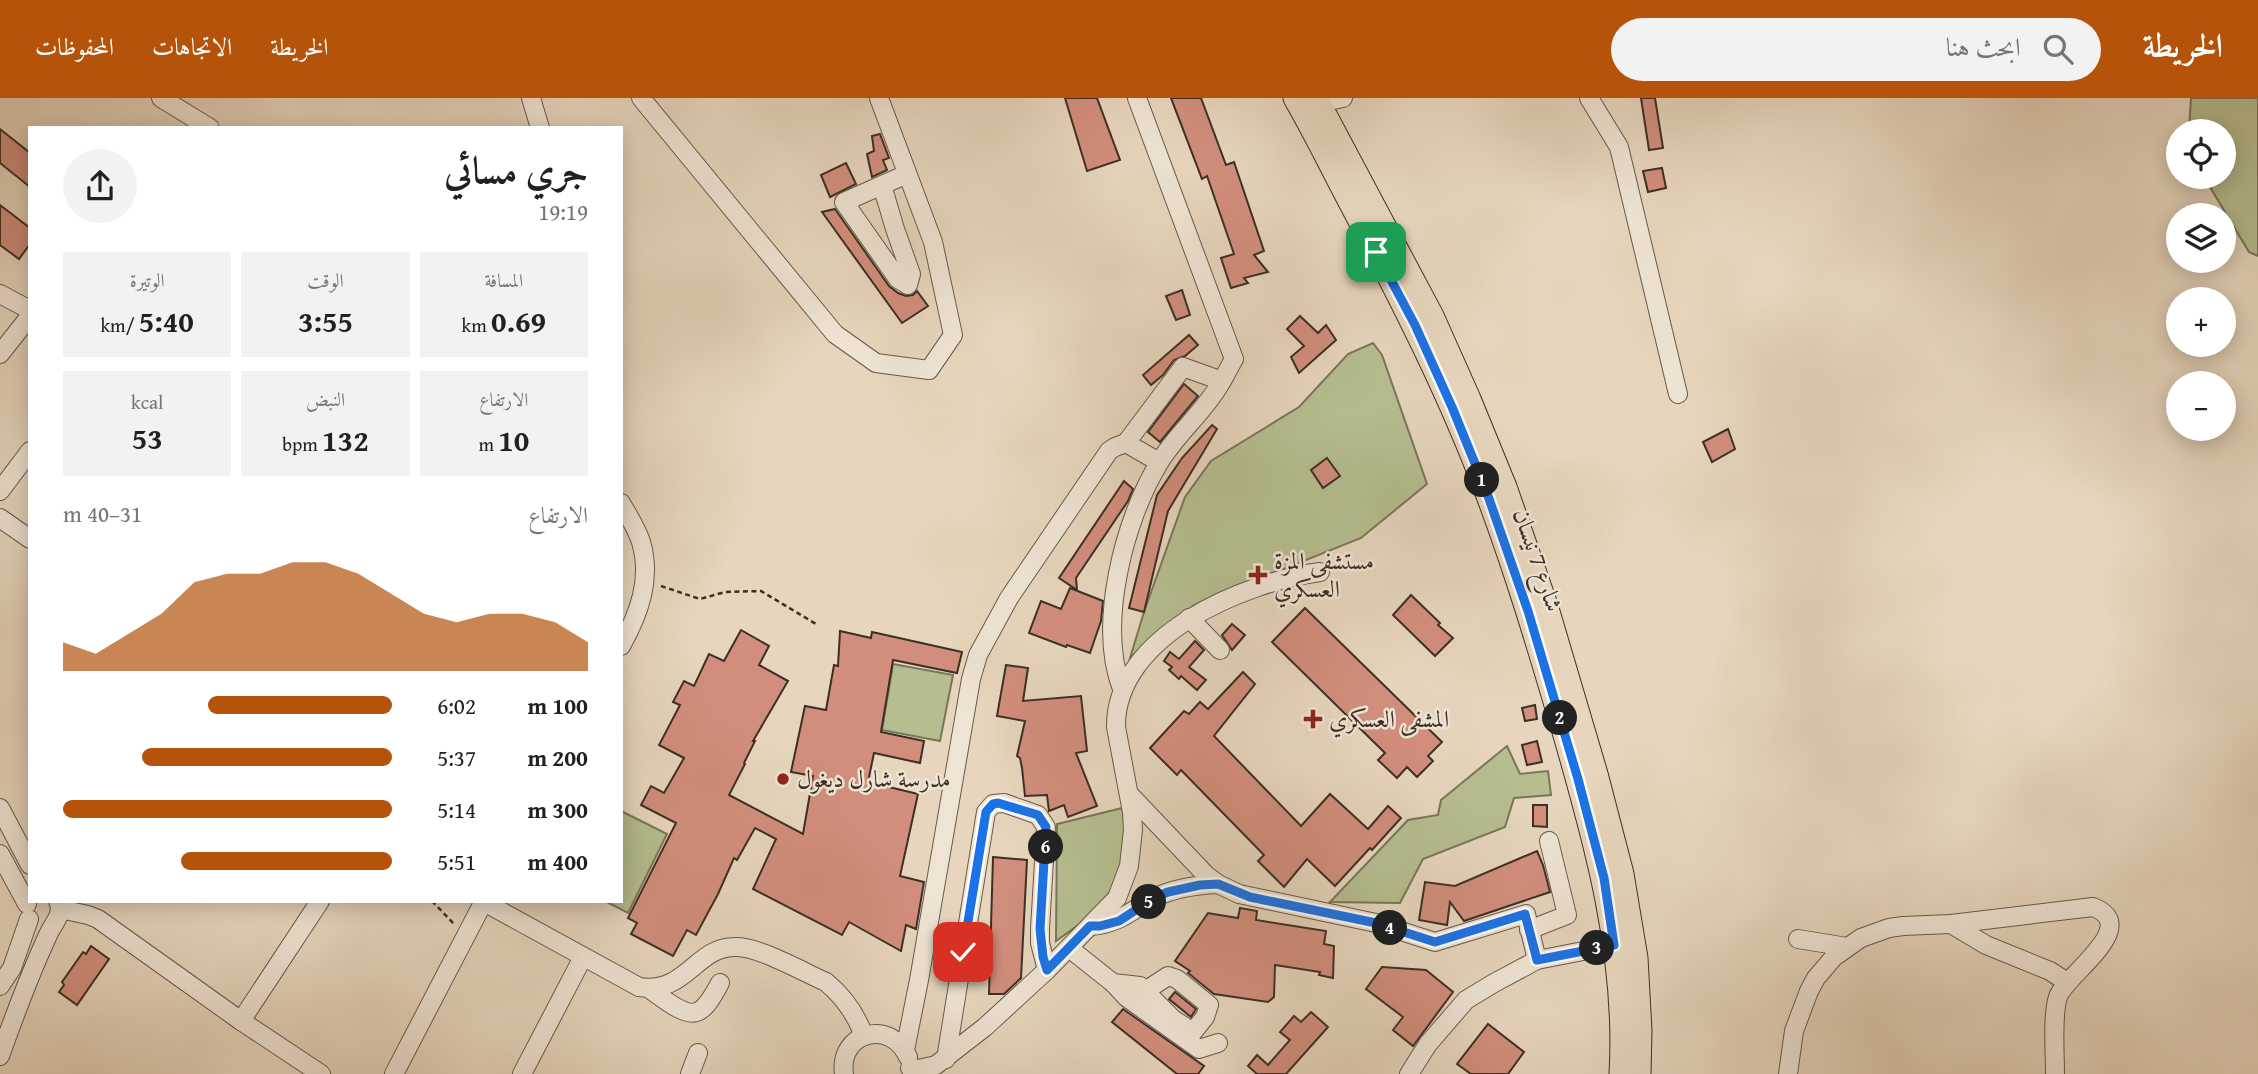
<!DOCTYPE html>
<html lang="ar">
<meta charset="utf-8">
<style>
body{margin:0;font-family:"Gentium Book Plus",Amiri,serif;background:#f2f2f2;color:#202124;direction:rtl;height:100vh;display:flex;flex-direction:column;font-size:26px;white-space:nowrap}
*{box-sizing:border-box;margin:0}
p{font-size:23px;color:#757577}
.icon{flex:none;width:38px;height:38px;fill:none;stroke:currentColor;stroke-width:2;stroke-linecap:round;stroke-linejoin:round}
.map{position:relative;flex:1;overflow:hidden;direction:ltr}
.panel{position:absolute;left:28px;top:28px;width:595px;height:777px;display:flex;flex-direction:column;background:#fff;border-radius:0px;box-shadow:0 4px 18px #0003;direction:rtl}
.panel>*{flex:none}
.tools{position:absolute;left:2166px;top:21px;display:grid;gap:14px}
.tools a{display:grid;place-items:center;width:70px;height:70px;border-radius:50%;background:#fff;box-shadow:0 4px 18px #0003;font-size:35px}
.pin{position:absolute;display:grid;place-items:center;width:60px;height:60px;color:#fff;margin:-30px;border-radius:14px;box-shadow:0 4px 10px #0006}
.km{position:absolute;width:35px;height:35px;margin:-18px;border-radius:50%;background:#222;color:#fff;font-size:19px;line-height:35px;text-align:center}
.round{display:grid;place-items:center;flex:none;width:74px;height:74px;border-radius:37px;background:#f2f2f2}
.overview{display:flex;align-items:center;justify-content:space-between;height:119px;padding:0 35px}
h1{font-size:38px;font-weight:800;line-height:52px}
.stats{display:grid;grid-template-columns:repeat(3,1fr);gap:10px;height:119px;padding:7px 35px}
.stats div{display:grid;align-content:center;border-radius:0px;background:#f2f2f2;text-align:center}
.stats b{font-size:30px;font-weight:800}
.stats small{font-size:19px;font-weight:400}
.stats p{font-size:19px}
.chart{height:196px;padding:14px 35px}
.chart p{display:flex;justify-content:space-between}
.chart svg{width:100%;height:126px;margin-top:7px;fill:#b45309;opacity:.7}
ul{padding:0 35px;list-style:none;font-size:23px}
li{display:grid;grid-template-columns:112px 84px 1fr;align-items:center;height:52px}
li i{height:18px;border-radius:9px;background:#b45309}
header{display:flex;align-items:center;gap:42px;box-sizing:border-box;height:98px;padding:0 35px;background:#b45309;color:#fff}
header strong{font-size:33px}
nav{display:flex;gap:38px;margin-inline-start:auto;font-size:24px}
.search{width:490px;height:63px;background:#f2f2f2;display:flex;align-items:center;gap:18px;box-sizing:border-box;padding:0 24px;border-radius:38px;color:#757577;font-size:26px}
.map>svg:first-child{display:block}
.green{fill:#b6be90;stroke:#79765a;stroke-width:2}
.building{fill:#d28e7d;stroke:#3c2f25;stroke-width:2}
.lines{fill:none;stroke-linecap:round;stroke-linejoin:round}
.minor-casing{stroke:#67594b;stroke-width:20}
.major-casing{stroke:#3c2f25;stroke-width:25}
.path{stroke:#3c2f25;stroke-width:2.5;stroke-dasharray:5 3.5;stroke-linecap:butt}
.minor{stroke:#efe4d4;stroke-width:18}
.major{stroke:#e7d6bd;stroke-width:23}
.route-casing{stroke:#fff;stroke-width:14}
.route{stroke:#1a73e8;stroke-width:9}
.poi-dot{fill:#8f2418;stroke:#efe4d4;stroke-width:2.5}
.labels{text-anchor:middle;stroke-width:5;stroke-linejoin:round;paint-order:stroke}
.street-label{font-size:24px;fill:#3c2f25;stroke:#efe4d4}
.poi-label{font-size:24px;fill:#3c2f25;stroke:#efe4d4;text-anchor:start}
</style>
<header>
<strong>الخريطة</strong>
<div class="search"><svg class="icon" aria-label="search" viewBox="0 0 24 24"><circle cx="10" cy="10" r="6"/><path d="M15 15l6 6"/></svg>ابحث هنا</div>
<nav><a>الخريطة</a><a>الاتجاهات</a><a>المحفوظات</a></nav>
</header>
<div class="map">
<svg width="2258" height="976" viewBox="0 0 2258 976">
<rect width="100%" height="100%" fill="#e7d6bd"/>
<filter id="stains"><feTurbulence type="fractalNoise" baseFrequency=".00286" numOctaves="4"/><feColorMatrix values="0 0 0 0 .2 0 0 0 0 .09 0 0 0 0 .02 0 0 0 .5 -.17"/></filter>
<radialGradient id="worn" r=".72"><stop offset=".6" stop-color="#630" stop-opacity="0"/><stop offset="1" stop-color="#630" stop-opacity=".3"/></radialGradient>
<g class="green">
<polygon points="2191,0 2258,0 2258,158 2249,154 2204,79 2224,79 2224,33 2189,33"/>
<polygon points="1373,245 1382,257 1427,386 1361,440 1194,507 1130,560 1144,514 1185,399 1211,363 1299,309 1348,256"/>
<polygon points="893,566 953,577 940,643 882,632"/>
<polygon points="1507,648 1520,676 1548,673 1551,697 1514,700 1505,729 1423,761 1400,805 1330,804 1408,722 1438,717 1441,702"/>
<polygon points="1122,710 1127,736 1119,779 1099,812 1056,843 1057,726"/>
<polygon points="621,713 667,736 628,815 605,803 621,803"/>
</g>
<g class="building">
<polygon points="1065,0 1097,0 1120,62 1087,73"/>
<polygon points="1171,0 1201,0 1226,67 1234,64 1264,153 1254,157 1268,174 1244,180 1248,185 1231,190 1221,160 1234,156 1207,78 1202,81"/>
<polygon points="1641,0 1655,0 1663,50 1649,52"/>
<polygon points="0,31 30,55 30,89 0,65"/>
<polygon points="880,36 889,60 883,62 887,72 872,79 867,56 874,53 872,38"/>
<polygon points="846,65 856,86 830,99 821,77"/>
<polygon points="1662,70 1666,90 1648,94 1643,73"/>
<polygon points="0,107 30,130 30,146 19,161 0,147"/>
<polygon points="835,111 889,188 898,195 906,198 913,197 917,193 928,208 902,225 822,114"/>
<polygon points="1182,192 1190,217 1176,222 1166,198"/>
<polygon points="1300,218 1318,235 1326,227 1336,242 1299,275 1291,259 1304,248 1287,231"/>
<polygon points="1189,237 1198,247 1185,258 1174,262 1163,277 1151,287 1143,277"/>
<polygon points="1184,286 1198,298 1160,344 1148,334"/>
<polygon points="1212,327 1217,331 1168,413 1144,514 1129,510 1157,397 1182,360"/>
<polygon points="1728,331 1735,351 1712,364 1703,344"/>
<polygon points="1327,360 1340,378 1323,390 1311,372"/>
<polygon points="1124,383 1133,391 1128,403 1076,480 1077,492 1059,480"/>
<polygon points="1070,490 1103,503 1101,523 1090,555 1067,547 1066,549 1029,535 1041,503 1061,511"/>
<polygon points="1411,497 1440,525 1438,527 1453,540 1435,558 1393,517"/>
<polygon points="1305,510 1442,644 1428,658 1433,663 1417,679 1407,669 1397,680 1378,662 1385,655 1272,544"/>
<polygon points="1232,526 1245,537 1232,552 1222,537"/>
<polygon points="741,532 769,548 759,567 788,583 753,643 755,643 744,665 745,666 729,697 803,736 813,678 791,674 805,608 826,612 834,567 838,568 840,533 871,540 872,534 962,554 957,575 893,562 881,634 924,643 920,665 874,655 868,684 918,696 900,778 924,784 916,831 906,827 901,853 849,824 842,837 753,791 776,741 755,730 737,762 734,760 718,796 696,837 687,832 673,858 631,836 637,825 628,820 676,725 641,707 651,688 664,695 684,660 659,647 680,607 673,604 684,583 694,588 709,556 724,563"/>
<polygon points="1195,543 1204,552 1189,569 1206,582 1197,592 1181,578 1179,581 1169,572 1172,569 1164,563 1170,554 1179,561"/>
<polygon points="1006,567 1028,570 1023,603 1081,598 1087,653 1076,655 1097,708 1068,719 1064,707 1049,713 1047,697 1025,698 1022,670 1020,660 1017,658 1025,623 997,618"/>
<polygon points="1243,574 1255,586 1214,638 1301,728 1330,696 1368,731 1388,708 1401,720 1372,752 1370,750 1335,788 1307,761 1284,789 1258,763 1264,757 1181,672 1177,677 1150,650 1184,613 1189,616 1200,604 1208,611"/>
<polygon points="1535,607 1537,621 1525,623 1522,610"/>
<polygon points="1537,643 1542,664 1527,667 1522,647"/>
<polygon points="1533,707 1547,707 1547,729 1533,728"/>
<polygon points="1537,753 1543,767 1550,794 1464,823 1450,804 1447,827 1419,822 1425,784 1455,788"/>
<polygon points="993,759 1027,762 1021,880 1004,896 989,896"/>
<polygon points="1240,810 1257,813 1256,822 1326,833 1324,846 1334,848 1333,880 1319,877 1320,874 1275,867 1274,899 1268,904 1214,896 1188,875 1190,873 1175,863 1208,815 1238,820"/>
<polygon points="91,848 109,861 77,907 59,894 64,887 62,884 83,854 86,856"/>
<polygon points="1382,869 1426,872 1453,894 1413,948 1393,932 1403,919 1366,891"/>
<polygon points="1175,894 1196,911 1191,919 1169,901"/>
<polygon points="1123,911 1204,968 1198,976 1177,976 1112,924"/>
<polygon points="1311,914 1328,929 1286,976 1257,976 1248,968 1257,957 1268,967 1290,942 1280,934 1294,918 1301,924"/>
<polygon points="1488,926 1524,954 1508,976 1471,976 1457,966"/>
</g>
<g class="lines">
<defs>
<g id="minor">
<polyline points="161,0 210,30"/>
<polyline points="531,0 540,30"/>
<polyline points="641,0 835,236 876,265 929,272 953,237 933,144 879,0"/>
<polyline points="1589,0 1619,49 1678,296"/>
<polyline points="1309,7 1343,0"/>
<polyline points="882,87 895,131 911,176 908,187 898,181 844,104 907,76"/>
<polyline points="0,196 30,212"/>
<polyline points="0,256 30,218"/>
<polyline points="1126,345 1183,269 1222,283"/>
<polyline points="0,393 30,353"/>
<path d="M621,405c7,12 16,26 20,39 11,37 -2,72 -20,104"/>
<polyline points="0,420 30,441"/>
<polyline points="1189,520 1220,552"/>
<path d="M1122,591c-25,-64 2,-169 37,-226 14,-24 37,-44 53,-67 9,-11 15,-25 22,-37l-97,-261"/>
<polyline points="1129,696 1206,777 1218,786 1239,796 1376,825 1435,844 1526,816 1537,862"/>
<polyline points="0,710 30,767"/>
<polyline points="0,756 27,806"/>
<path d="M484,804l155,85c48,7 56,-40 96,-40 23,-1 68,25 91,35 18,15 30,32 38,54"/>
<polyline points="60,811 88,817 98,821 241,923 321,976"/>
<polyline points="1951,826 1986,847 2050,873 2067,884"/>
<path d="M1090,828c27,-1 42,-16 64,-28 20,-10 42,-13 64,-14"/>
<polyline points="1529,832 1567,817 1549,743"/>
<polyline points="1798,841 1847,849"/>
<polyline points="1069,850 1113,885 1140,888 1173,921 1193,934 1205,919 1209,907 1177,881 1168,878 1145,893"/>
<polyline points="1113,885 1126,899 1199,951 1218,945"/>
<polyline points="0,888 12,870 29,821"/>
<path d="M648,890c12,8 38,31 51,23 9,-5 16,-19 21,-28"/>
<polyline points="241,923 320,803"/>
<polyline points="905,952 919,882 971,581 978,557 1009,500 1109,353 1115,349 1126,345 1159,364"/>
<path d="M0,958c15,-42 29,-80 48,-121 5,-12 16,-20 10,-34"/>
<polyline points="946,961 986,714 993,706 1004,705 1038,717 1046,729 1040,831 1040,845 1047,872"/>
<path d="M910,970l9,1 17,-4 49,-38 62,-57 70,-72 12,-32 4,-36 -1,-18 -16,-85c-1,-91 128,-145 204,-155"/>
<polyline points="394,976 484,803"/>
<polyline points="522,976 583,859"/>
<polyline points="690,976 698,955"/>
<path d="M844,976c-6,-42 47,-56 64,-17"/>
<polyline points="1409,976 1428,946 1466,902 1494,885 1537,862 1614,847"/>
<path d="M1788,976l6,-43 15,-40 7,-13 18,-21 27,-19 28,-10 14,-2 48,-2 142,-17c50,19 -28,68 -35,90 -6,18 -3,56 -3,77"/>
</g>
<g id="major">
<path d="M1295,0c22,38 41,78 62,117 48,91 94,182 130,278 29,77 52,154 75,232 33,113 66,230 59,349"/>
<polyline points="1316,0 1432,218 1469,301 1505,389 1546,507 1596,676 1622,776 1636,860 1640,932 1639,976"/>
</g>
</defs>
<use href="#minor" class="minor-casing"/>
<use href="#major" class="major-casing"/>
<g class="path">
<polyline points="661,488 700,501 725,494 761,493 816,526"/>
<polyline points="432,803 454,826"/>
</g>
<use href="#minor" class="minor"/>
<use href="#major" class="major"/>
</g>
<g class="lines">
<defs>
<polyline id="route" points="963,854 986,714 993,706 998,705 1038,717 1046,729 1040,831 1043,859 1047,872 1090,828 1100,828 1119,823 1154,800 1168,794 1200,787 1218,786 1250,799 1376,825 1435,844 1525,816 1537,862 1614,847 1604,780 1578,681 1528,513 1487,395 1452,309 1415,227 1376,154"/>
</defs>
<use href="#route" class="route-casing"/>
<use href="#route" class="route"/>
</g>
<g class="poi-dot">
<path d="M1254.5 466.5h7v7h7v7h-7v7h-7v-7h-7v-7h7z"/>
<path d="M1309.5 610.5h7v7h7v7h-7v7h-7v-7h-7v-7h7z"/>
<circle cx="783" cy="681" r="7"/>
</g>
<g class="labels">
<g class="street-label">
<text transform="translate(1538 462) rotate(71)" y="8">شارع 7 نيسان</text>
</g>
<g class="poi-label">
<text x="1274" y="471">مستشفى المزة<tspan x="1274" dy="28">العسكري</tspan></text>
<text x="1329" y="629">المشفى العسكري</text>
<text x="797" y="689">مدرسة شارل ديغول</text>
</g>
</g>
<rect width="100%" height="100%" filter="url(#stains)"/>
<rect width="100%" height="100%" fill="url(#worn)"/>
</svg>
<div class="tools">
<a><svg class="icon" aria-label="locate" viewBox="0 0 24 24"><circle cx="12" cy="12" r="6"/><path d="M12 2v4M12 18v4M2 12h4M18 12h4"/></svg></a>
<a><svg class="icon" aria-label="layers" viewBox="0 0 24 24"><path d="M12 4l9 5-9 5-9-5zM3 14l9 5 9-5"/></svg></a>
<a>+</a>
<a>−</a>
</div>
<div class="pin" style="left:1376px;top:154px;background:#1e9e55"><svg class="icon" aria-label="arrive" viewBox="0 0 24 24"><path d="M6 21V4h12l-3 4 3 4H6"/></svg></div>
<div class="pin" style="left:963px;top:854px;background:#d93025"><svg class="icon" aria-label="check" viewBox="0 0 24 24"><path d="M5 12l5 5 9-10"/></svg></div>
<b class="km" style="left:1482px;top:382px">1</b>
<b class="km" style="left:1560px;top:620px">2</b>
<b class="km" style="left:1597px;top:850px">3</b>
<b class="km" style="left:1390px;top:830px">4</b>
<b class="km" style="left:1149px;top:804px">5</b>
<b class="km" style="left:1046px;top:749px">6</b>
<section class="panel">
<div class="overview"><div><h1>جري مسائي</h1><p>19:19</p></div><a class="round"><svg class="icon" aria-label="share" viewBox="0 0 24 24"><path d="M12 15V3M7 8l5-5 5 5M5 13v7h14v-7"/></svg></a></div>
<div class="stats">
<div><p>المسافة</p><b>0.69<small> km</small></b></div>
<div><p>الوقت</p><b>3:55</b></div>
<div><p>الوتيرة</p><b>5:40<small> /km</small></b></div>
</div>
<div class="stats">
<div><p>الارتفاع</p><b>10<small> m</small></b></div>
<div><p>النبض</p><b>132<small> bpm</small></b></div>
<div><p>kcal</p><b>53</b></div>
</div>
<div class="chart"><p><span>الارتفاع</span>31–40 m</p>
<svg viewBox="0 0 160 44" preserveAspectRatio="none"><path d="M0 44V34L10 38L20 31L30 24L40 13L50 10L60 10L70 6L80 6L90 10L100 17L110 24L120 27L130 24L140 24L150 27L160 34V44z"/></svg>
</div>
<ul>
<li><b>100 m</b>6:02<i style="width:56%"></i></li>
<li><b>200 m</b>5:37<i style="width:76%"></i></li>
<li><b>300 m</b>5:14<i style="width:100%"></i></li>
<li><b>400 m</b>5:51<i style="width:64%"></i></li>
</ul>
</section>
</div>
